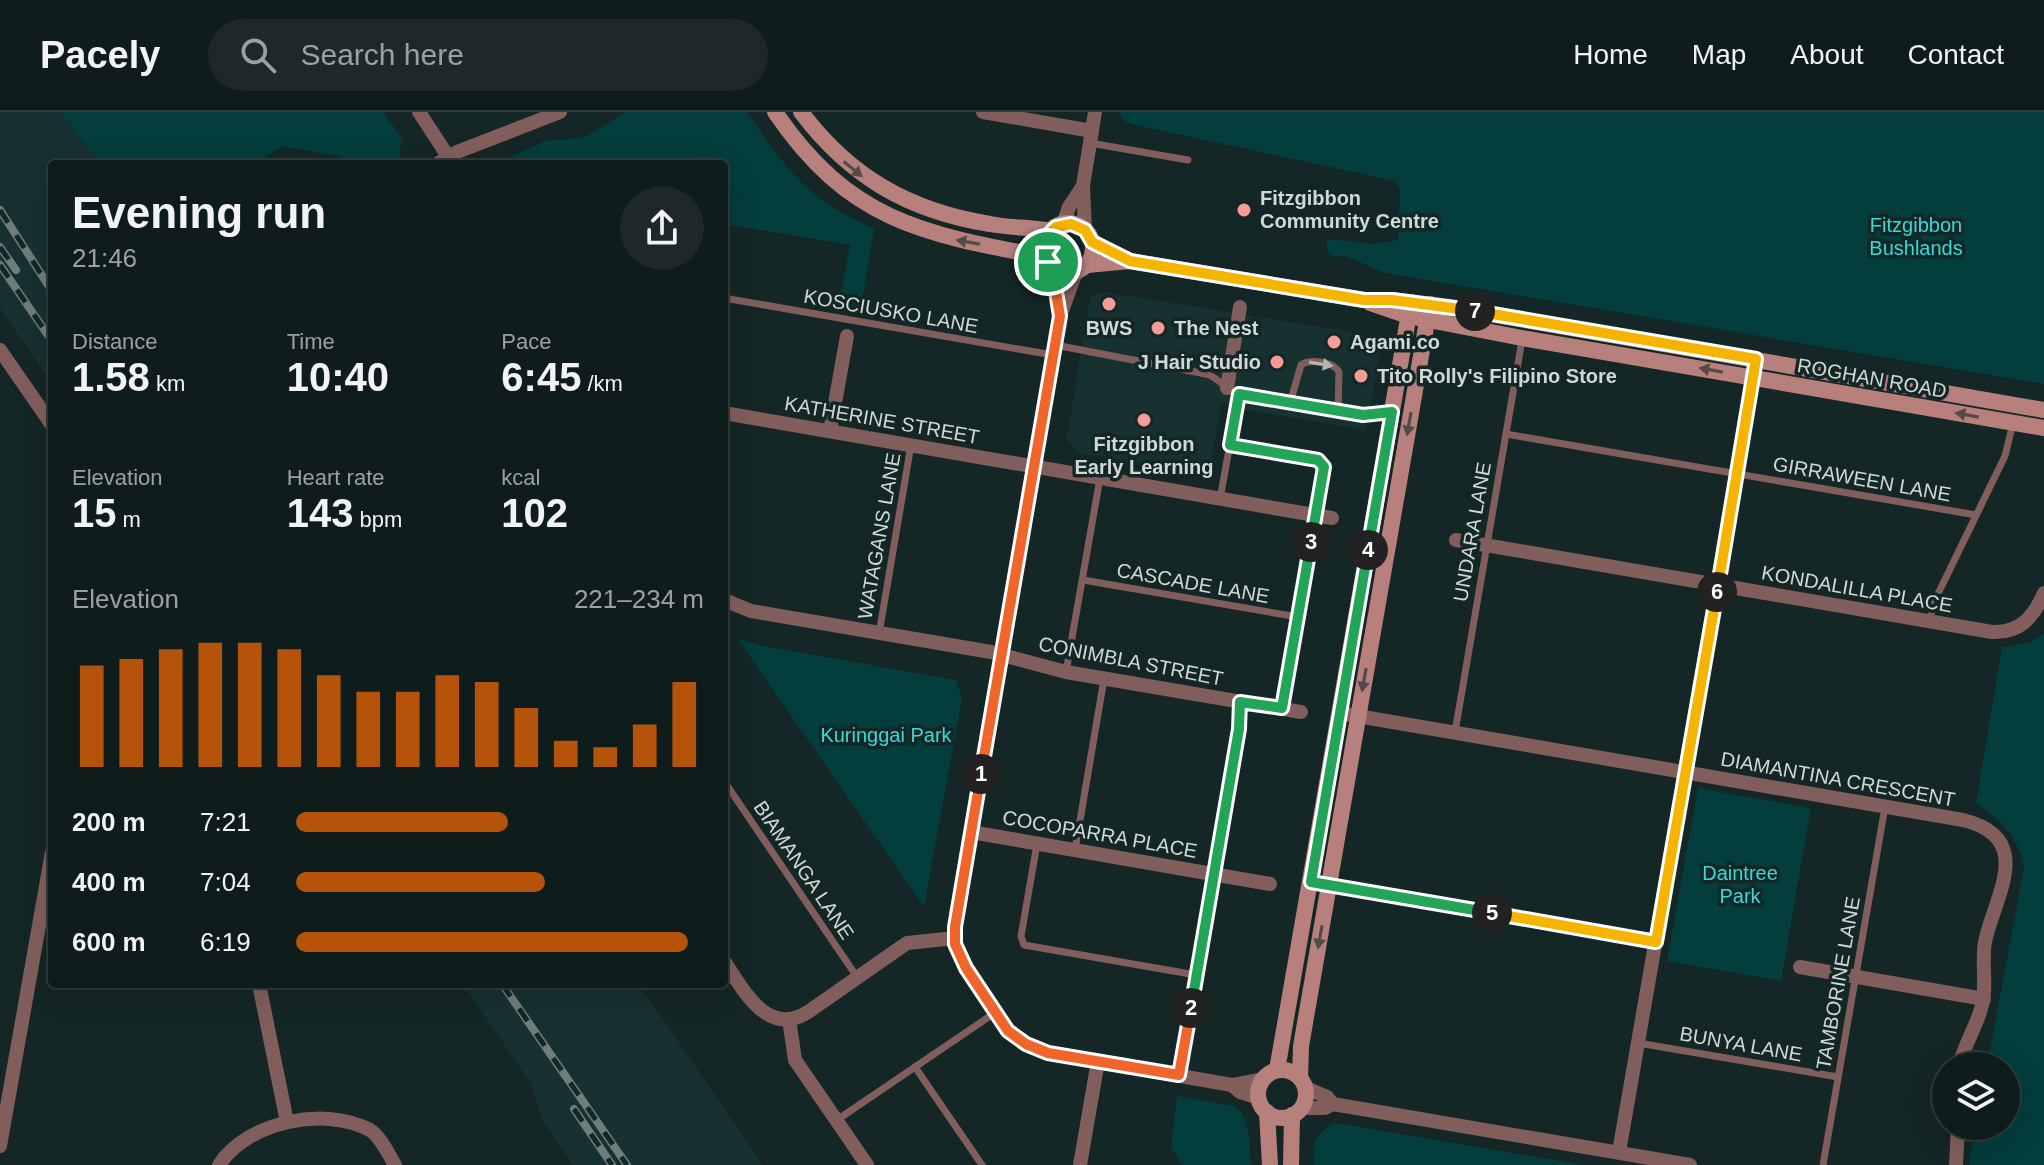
<!DOCTYPE html>
<meta charset="utf-8">
<style>
body{margin:0;font-family:Arial,sans-serif;background:#1d2929;color:#f1f3f6;height:100vh;display:flex;flex-direction:column;font-size:30px;white-space:nowrap}
*{box-sizing:border-box;margin:0}
p{font-size:26px;color:#9ba1a3}
.icon{flex:none;width:44px;height:44px;fill:none;stroke:currentColor;stroke-width:2;stroke-linecap:round;stroke-linejoin:round}
.map{position:relative;flex:1;overflow:hidden}
.panel{position:absolute;left:48px;top:48px;width:680px;height:828px;display:flex;flex-direction:column;background:#0f1c1c;border-radius:8px;box-shadow:0 8px 32px #0002,0 0 0 2px #2f3a3b}
.panel>*{flex:none}
.fabs{position:absolute;left:1932px;top:940px;display:grid;gap:16px}
.fabs a{display:grid;place-items:center;width:88px;height:88px;border-radius:50%;background:#0f1c1c;box-shadow:0 8px 32px #0002,0 0 0 2px #2f3a3b;font-size:40px}
.pin{position:absolute;display:grid;place-items:center;width:68px;height:68px;color:#fff;margin:-34px;border:4px solid #fff;border-radius:50%;box-shadow:0 2px 8px #0007}
.km{position:absolute;width:40px;height:40px;margin:-20px;border-radius:50%;background:#222;color:#fff;font-size:22px;line-height:40px;text-align:center}
.round{display:grid;place-items:center;flex:none;width:84px;height:84px;border-radius:42px;background:#1d2929}
.head{display:flex;align-items:center;justify-content:space-between;height:136px;padding:0 24px}
h1{font-size:44px;font-weight:600;line-height:60px}
.metrics{display:grid;grid-template-columns:repeat(3,1fr);gap:12px;height:136px;padding:8px 24px}
.metrics div{display:grid;align-content:center}
.metrics b{font-size:40px;font-weight:600}
.metrics small{font-size:22px;font-weight:400}
.metrics p{font-size:22px}
.chart{height:224px;padding:16px 24px}
.chart p{display:flex;justify-content:space-between}
.chart svg{width:100%;height:144px;margin-top:8px;stroke:#b45309;stroke-width:6}
ul{padding:0 24px;list-style:none;font-size:26px}
li{display:grid;grid-template-columns:128px 96px 1fr;align-items:center;height:60px}
li i{height:20px;border-radius:10px;background:#b45309}
header{display:flex;align-items:center;gap:48px;box-sizing:border-box;height:112px;padding:0 40px;background:#0f1c1c;border-bottom:2px solid #2f3a3b}
header strong{font-size:38px}
nav{display:flex;gap:44px;margin-inline-start:auto;font-size:28px}
.search{width:560px;height:72px;background:#1d2929;display:flex;align-items:center;gap:20px;box-sizing:border-box;padding:0 28px;border-radius:44px;color:#9ba1a3;font-size:30px}
.map>svg:first-child{display:block}
.built{fill:#163130}
.green{fill:#033d3c}
.lines{fill:none;stroke-linecap:round;stroke-linejoin:round}
.lane{stroke:#815e5c;stroke-width:7}
.street{stroke:#815e5c;stroke-width:14}
.secondary{stroke:#b7807d;stroke-width:16}
.rail-casing{stroke:#6f7e7d;stroke-width:8}
.rail{stroke:#142625;stroke-width:5;stroke-dasharray:15;stroke-linecap:butt}
.oneway{fill:#554a48}
.oneway2{fill:#b7b4b3}
.split-1-casing{stroke:#fff;stroke-width:16}
.split-2-casing{stroke:#fff;stroke-width:16}
.split-3-casing{stroke:#fff;stroke-width:16}
.split-4-casing{stroke:#fff;stroke-width:16}
.split-5-casing{stroke:#fff;stroke-width:16}
.split-6-casing{stroke:#fff;stroke-width:16}
.split-7-casing{stroke:#fff;stroke-width:16}
.split-8-casing{stroke:#fff;stroke-width:16}
.split-1{stroke:#f0652b;stroke-width:10}
.split-2{stroke:#f0652b;stroke-width:10}
.split-3{stroke:#22a559;stroke-width:10}
.split-4{stroke:#22a559;stroke-width:10}
.split-5{stroke:#22a559;stroke-width:10}
.split-6{stroke:#f5b400;stroke-width:10}
.split-7{stroke:#f5b400;stroke-width:10}
.split-8{stroke:#f5b400;stroke-width:10}
.poi-dot{fill:#f59b98;stroke:#142625;stroke-width:3}
.labels{text-anchor:middle;stroke-width:7;stroke-linejoin:round;paint-order:stroke}
.poi-label{font-size:20px;font-weight:bold;fill:#ced9d8;stroke:#142625;text-anchor:start}
.park-label{font-size:20px;fill:#2fddda;stroke:#142625}
.street-label{font-size:20px;fill:#ced9d8;stroke:#142625}
</style>
<header>
<strong>Pacely</strong>
<div class="search"><svg class="icon" aria-label="search" viewBox="0 0 24 24"><circle cx="10" cy="10" r="6"/><path d="M15 15l6 6"/></svg>Search here</div>
<nav><a>Home</a><a>Map</a><a>About</a><a>Contact</a></nav>
</header>
<div class="map">
<svg width="2044" height="1053" viewBox="0 0 2044 1053">
<rect width="100%" height="100%" fill="#142625"/>
<g class="built">
<polygon points="0,0 60,0 101,52 52,52 52,272 0,196"/>
<polygon points="1104,180 1365,222 1381,238 1366,318 1246,298 1221,291 1209,363 1077,341 1067,326 1089,190 1092,183"/>
<polygon points="463,872 639,872 763,1053 573,1053 542,1007 531,972"/>
</g>
<g class="green">
<polygon points="60,0 384,0 402,27 398,52 345,52 341,45 283,34 254,52 101,52"/>
<path d="M625,0h122c41,58 59,88 127,116l-14,86 -22,-3 12,-66 -126,-21v-60h-230l51,-23 39,-3z"/>
<polygon points="1118,0 2044,0 2044,272 1385,161 1346,144 1332,145 1327,139 1327,127 1373,132 1398,128 1400,78 1395,69 1126,11"/>
<path d="M2044,521v532h-75l7,-39h30v-60h-19l37,-199c-7,-31 -22,-47 -48,-64l26,-156 27,-4z"/>
<polygon points="737,526 758,533 956,568 962,586 924,795"/>
<polygon points="1698,676 1811,696 1781,869 1667,849"/>
<path d="M1177,984l58,10c17,14 14,38 16,59h-68l-12,-17z"/>
<path d="M1336,1011l247,42h-269c-1,-22 1,-33 22,-42z"/>
</g>
<g class="lines">
<g class="lane">
<polyline points="1090,31 1188,48"/>
<polyline points="724,186 1053,243"/>
<path d="M1055,233l151,29c14,4 18,15 31,20 29,9 128,24 155,18"/>
<path d="M1290,291l11,-38c9,-6 32,-4 38,7l-1,39"/>
<polyline points="1506,322 1976,403"/>
<polyline points="1230,333 1318,348 1324,355 1282,596"/>
<polyline points="1220,387 1239,282"/>
<polyline points="1083,468 1298,505"/>
<polyline points="1929,510 1935,488 2005,344 2013,311"/>
<polyline points="879,522 911,333"/>
<polyline points="1066,560 1100,366"/>
<polyline points="1455,620 1522,228"/>
<polyline points="724,669 857,865"/>
<polyline points="1037,732 1021,824 1024,833 1196,863"/>
<polyline points="1075,738 1104,567"/>
<polyline points="1638,931 1838,965"/>
<polyline points="915,955 982,1053"/>
<polyline points="1179,963 1239,617 1240,590"/>
<polyline points="837,1008 996,900"/>
<polyline points="1823,1053 1885,695"/>
</g>
<g class="street">
<polyline points="419,0 453,52"/>
<polyline points="983,0 1092,19"/>
<polyline points="437,52 457,40 560,0"/>
<polyline points="1063,112 1069,95 1083,74"/>
<polyline points="1085,118 1083,74 1095,0"/>
<polyline points="1052,155 1060,204"/>
<polyline points="1076,160 1060,204 956,803 955,832 966,856 1008,919 1026,932 1048,941 1232,973 1240,980 1259,986"/>
<polyline points="0,238 52,313"/>
<polyline points="1227,276 1240,195"/>
<polyline points="724,301 1332,406"/>
<polyline points="830,319 847,224"/>
<path d="M1456,428l536,92c28,1 41,-14 52,-39"/>
<polyline points="724,488 751,499 991,540 1066,560 1301,600"/>
<path d="M1340,601l623,107c74,18 31,77 22,122 -4,22 3,45 -4,67 -6,20 -17,37 -22,57"/>
<polyline points="971,720 1270,772"/>
<polyline points="1311,770 1656,830"/>
<path d="M724,849c19,28 43,77 84,51l99,-69 48,-5"/>
<polyline points="1800,855 1984,887"/>
<polyline points="259,872 287,1010"/>
<polyline points="789,907 795,948 867,1053"/>
<polyline points="1232,973 1263,967"/>
<polyline points="1306,976 1327,985 1333,992 1690,1053"/>
<polyline points="1301,996 1325,996 1333,992"/>
<polyline points="0,1034 52,740"/>
<polyline points="1619,1040 1755,256"/>
<path d="M219,1053c29,-44 106,-59 151,-35 10,6 19,25 25,35"/>
<polyline points="1080,1053 1098,949"/>
<polyline points="1956,1053 1958,1014"/>
</g>
<g class="secondary">
<path d="M775,0c74,109 148,122 270,145"/>
<path d="M801,0c49,65 108,99 189,112 20,4 41,3 61,7"/>
<circle cx="1068" cy="136" r="25"/>
<polyline points="1092,130 1130,149 1364,188 1392,188 1450,195 2044,298"/>
<polyline points="1087,153 1130,149"/>
<polyline points="1370,191 1408,204 1522,226 2044,316"/>
<polyline points="1277,958 1411,190"/>
<circle cx="1282" cy="982" r="24"/>
<polyline points="1300,966 1301,934 1430,192"/>
<polyline points="1267,1000 1270,1053"/>
<polyline points="1291,1053 1292,1003"/>
</g>
<defs>
<g id="rail">
<polyline points="0,98 52,179"/>
<polyline points="0,135 16,158"/>
<polyline points="0,153 52,229"/>
<polyline points="502,872 627,1053"/>
<polyline points="574,997 612,1053"/>
</g>
</defs>
<use href="#rail" class="rail-casing"/>
<use href="#rail" class="rail"/>
</g>
<defs><path id="oneway-solid" d="M-6-.8H1V-3.2L6.5 0L1 3.2V.8H-6Z" transform="scale(2)"/></defs>
<g class="oneway">
<use href="#oneway-solid" transform="translate(853 57) rotate(39)"/>
<use href="#oneway-solid" transform="translate(968 130) rotate(-170)"/>
<use href="#oneway-solid" transform="translate(1711 258) rotate(-170)"/>
<use href="#oneway-solid" transform="translate(1967 303) rotate(-170)"/>
<use href="#oneway-solid" transform="translate(1409 312) rotate(100)"/>
<use href="#oneway-solid" transform="translate(1364 568) rotate(100)"/>
<use href="#oneway-solid" transform="translate(1320 825) rotate(100)"/>
</g>
<use class="oneway2" href="#oneway-solid" transform="translate(1321 252) rotate(9)"/>
<g class="lines">
<defs>
<polyline id="split-1" points="981,662 1060,204 1052,155 1048,150"/>
<polyline id="split-2" points="981,662 955,815 955,832 966,856 1008,919 1026,932 1048,941 1179,963 1191,896"/>
<polyline id="split-3" points="1191,896 1239,617 1240,590 1282,596 1311,430"/>
<polyline id="split-4" points="1311,430 1324,355 1318,348 1230,333 1239,282 1363,303 1392,300 1368,438"/>
<polyline id="split-5" points="1368,438 1311,770 1492,801"/>
<polyline id="split-6" points="1492,801 1656,830 1717,480"/>
<polyline id="split-7" points="1475,199 1756,247 1717,480"/>
<polyline id="split-8" points="1048,150 1044,138 1046,125 1056,115 1071,112 1085,118 1092,130 1130,149 1364,188 1392,188 1475,199"/>
</defs>
<use href="#split-1" class="split-1-casing"/>
<use href="#split-2" class="split-2-casing"/>
<use href="#split-3" class="split-3-casing"/>
<use href="#split-4" class="split-4-casing"/>
<use href="#split-5" class="split-5-casing"/>
<use href="#split-6" class="split-6-casing"/>
<use href="#split-7" class="split-7-casing"/>
<use href="#split-8" class="split-8-casing"/>
<use href="#split-1" class="split-1"/>
<use href="#split-2" class="split-2"/>
<use href="#split-3" class="split-3"/>
<use href="#split-4" class="split-4"/>
<use href="#split-5" class="split-5"/>
<use href="#split-6" class="split-6"/>
<use href="#split-7" class="split-7"/>
<use href="#split-8" class="split-8"/>
</g>
<g class="poi-dot">
<circle cx="1244" cy="98" r="8"/>
<circle cx="1109" cy="192" r="8"/>
<circle cx="1158" cy="216" r="8"/>
<circle cx="1334" cy="230" r="8"/>
<circle cx="1277" cy="250" r="8"/>
<circle cx="1361" cy="264" r="8"/>
<circle cx="1144" cy="308" r="8"/>
</g>
<g class="labels">
<g class="poi-label">
<text x="1260" y="93">Fitzgibbon<tspan x="1260" dy="23">Community Centre</tspan></text>
<text x="1109" y="223" text-anchor="middle">BWS</text>
<text x="1174" y="223">The Nest</text>
<text x="1350" y="237">Agami.co</text>
<text x="1261" y="257" text-anchor="end">J Hair Studio</text>
<text x="1377" y="271">Tito Rolly's Filipino Store</text>
<text x="1144" y="339" text-anchor="middle">Fitzgibbon<tspan x="1144" dy="23">Early Learning</tspan></text>
</g>
<g class="park-label">
<text x="1916" y="120">Fitzgibbon<tspan x="1916" dy="23">Bushlands</tspan></text>
<text x="886" y="630">Kuringgai Park</text>
<text x="1740" y="768">Daintree<tspan x="1740" dy="23">Park</tspan></text>
</g>
<g class="street-label">
<text transform="translate(891 199) rotate(10)" y="7">KOSCIUSKO LANE</text>
<text transform="translate(1872 266) rotate(10)" y="7">ROGHAN ROAD</text>
<text transform="translate(882 308) rotate(10)" y="7">KATHERINE STREET</text>
<text transform="translate(1862 367) rotate(10)" y="7">GIRRAWEEN LANE</text>
<text transform="translate(1472 420) rotate(-80)" y="7">UNDARA LANE</text>
<text transform="translate(879 424) rotate(-80)" y="7">WATAGANS LANE</text>
<text transform="translate(1193 471) rotate(10)" y="7">CASCADE LANE</text>
<text transform="translate(1857 477) rotate(10)" y="7">KONDALILLA PLACE</text>
<text transform="translate(1131 549) rotate(11)" y="7">CONIMBLA STREET</text>
<text transform="translate(1838 667) rotate(10)" y="7">DIAMANTINA CRESCENT</text>
<text transform="translate(1100 722) rotate(10)" y="7">COCOPARRA PLACE</text>
<text transform="translate(804 758) rotate(56)" y="7">BIAMANGA LANE</text>
<text transform="translate(1838 871) rotate(-80)" y="7">TAMBORINE LANE</text>
<text transform="translate(1741 932) rotate(10)" y="7">BUNYA LANE</text>
</g>
</g>
</svg>
<div class="fabs">
<a><svg class="icon" aria-label="layers" viewBox="0 0 24 24"><path d="M12 4l9 5-9 5-9-5zM3 14l9 5 9-5"/></svg></a>
</div>
<div class="pin" style="left:1048px;top:150px;background:#1e9e55"><svg class="icon" aria-label="arrive" viewBox="0 0 24 24"><path d="M6 21V4h12l-3 4 3 4H6"/></svg></div>
<b class="km" style="left:981px;top:662px">1</b>
<b class="km" style="left:1191px;top:896px">2</b>
<b class="km" style="left:1311px;top:430px">3</b>
<b class="km" style="left:1368px;top:438px">4</b>
<b class="km" style="left:1492px;top:801px">5</b>
<b class="km" style="left:1717px;top:480px">6</b>
<b class="km" style="left:1475px;top:199px">7</b>
<section class="panel">
<div class="head"><div><h1>Evening run</h1><p>21:46</p></div><a class="round"><svg class="icon" aria-label="share" viewBox="0 0 24 24"><path d="M12 15V3M7 8l5-5 5 5M5 13v7h14v-7"/></svg></a></div>
<div class="metrics">
<div><p>Distance</p><b>1.58<small> km</small></b></div>
<div><p>Time</p><b>10:40</b></div>
<div><p>Pace</p><b>6:45<small> /km</small></b></div>
</div>
<div class="metrics">
<div><p>Elevation</p><b>15<small> m</small></b></div>
<div><p>Heart rate</p><b>143<small> bpm</small></b></div>
<div><p>kcal</p><b>102</b></div>
</div>
<div class="chart"><p><span>Elevation</span>221–234 m</p>
<svg viewBox="0 0 160 44" preserveAspectRatio="none"><path d="M5 44V13M15 44V11M25 44V8M35 44V6M45 44V6M55 44V8M65 44V16M75 44V21M85 44V21M95 44V16M105 44V18M115 44V26M125 44V36M135 44V38M145 44V31M155 44V18"/></svg>
</div>
<ul>
<li><b>200 m</b>7:21<i style="width:52%"></i></li>
<li><b>400 m</b>7:04<i style="width:61%"></i></li>
<li><b>600 m</b>6:19<i style="width:96%"></i></li>
</ul>
</section>
</div>
